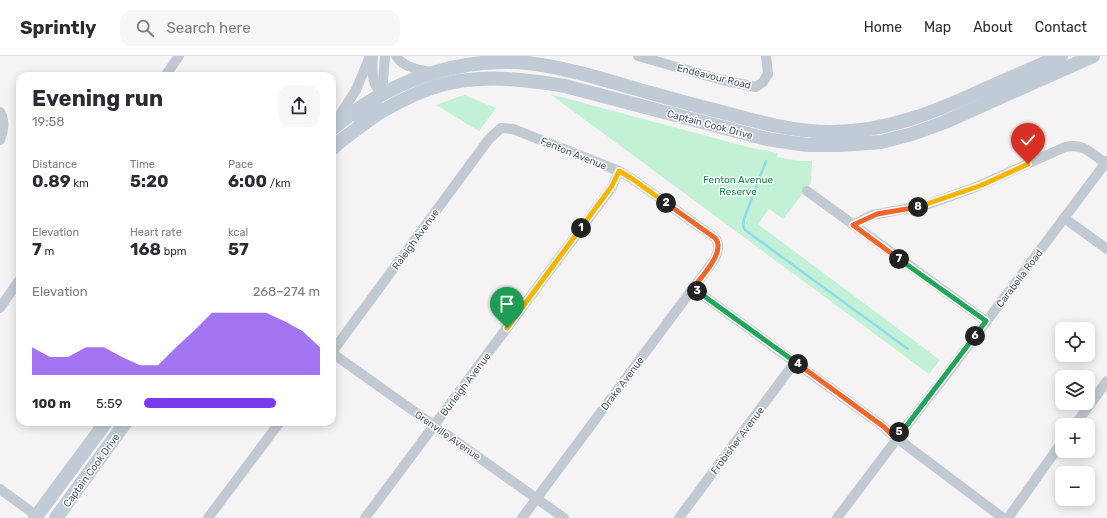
<!DOCTYPE html>
<meta charset="utf-8">
<style>
body{margin:0;font-family:Rubik,sans-serif;background:#f7f7f7;color:#2b2b33;height:100vh;display:flex;flex-direction:column;font-size:15px;white-space:nowrap}
*{box-sizing:border-box;margin:0}
p{font-size:13px;color:#7c7c81}
.icon{flex:none;width:22px;height:22px;fill:none;stroke:currentColor;stroke-width:2;stroke-linecap:round;stroke-linejoin:round}
.map{position:relative;flex:1;overflow:hidden}
.drawer{position:absolute;left:16px;top:16px;width:320px;height:354px;display:flex;flex-direction:column;background:#fff;border-radius:12px;box-shadow:0 2px 10px #0003}
.drawer>*{flex:none}
.buttons{position:absolute;left:1055px;top:266px;display:grid;gap:8px}
.buttons a{display:grid;place-items:center;width:40px;height:40px;border-radius:8px;background:#fff;box-shadow:0 2px 10px #0003;font-size:20px}
.pin{position:absolute;display:grid;place-items:center;width:34px;height:34px;color:#fff;margin:-41px -17px;border-radius:50% 50% 50% 0;rotate:-45deg;box-shadow:0 0 4px #0007}
.pin .icon{rotate:45deg}
.km{position:absolute;width:20px;height:20px;margin:-10px;border-radius:50%;background:#222;color:#fff;font-size:11px;line-height:20px;text-align:center}
.round{display:grid;place-items:center;flex:none;width:42px;height:42px;border-radius:12px;background:#f7f7f7}
.overview{display:flex;align-items:center;justify-content:space-between;height:68px;padding:0 16px}
h1{font-size:22px;font-weight:700;line-height:30px}
.stats{display:grid;grid-template-columns:repeat(3,1fr);gap:6px;height:68px;padding:4px 16px}
.stats div{display:grid;align-content:center}
.stats b{font-size:17px;font-weight:700}
.stats small{font-size:11px;font-weight:400}
.stats p{font-size:11px}
.chart{height:112px;padding:8px 16px}
.chart p{display:flex;justify-content:space-between}
.chart svg{width:100%;height:72px;margin-top:4px;fill:#7c3aed;opacity:.7}
ul{padding:0 16px;list-style:none;font-size:13px}
li{display:grid;grid-template-columns:64px 48px 1fr;align-items:center;height:30px}
li i{height:10px;border-radius:5px;background:#7c3aed}
header{display:flex;align-items:center;gap:24px;box-sizing:border-box;height:56px;padding:0 20px;background:#fff;border-bottom:1px solid #e1e1e2}
header strong{font-size:19px}
nav{display:flex;gap:22px;margin-inline-start:auto;font-size:14px}
.search{width:280px;height:36px;background:#f7f7f7;display:flex;align-items:center;gap:10px;box-sizing:border-box;padding:0 14px;border-radius:12px;color:#7c7c81;font-size:15px}
.map>svg:first-child{display:block}
.green{fill:#c3f1d5}
.lines{fill:none;stroke-linecap:round;stroke-linejoin:round}
.stream{stroke:#90daee;stroke-width:2.5}
.minor{stroke:#c1cad2;stroke-width:10}
.secondary{stroke:#c1cbd6;stroke-width:14}
.split-1-casing{stroke:#fff;stroke-width:8}
.split-2-casing{stroke:#fff;stroke-width:8}
.split-3-casing{stroke:#fff;stroke-width:8}
.split-4-casing{stroke:#fff;stroke-width:8}
.split-5-casing{stroke:#fff;stroke-width:8}
.split-6-casing{stroke:#fff;stroke-width:8}
.split-7-casing{stroke:#fff;stroke-width:8}
.split-8-casing{stroke:#fff;stroke-width:8}
.split-9-casing{stroke:#fff;stroke-width:8}
.split-1{stroke:#f5b400;stroke-width:5}
.split-2{stroke:#f5b400;stroke-width:5}
.split-3{stroke:#f0652b;stroke-width:5}
.split-4{stroke:#22a559;stroke-width:5}
.split-5{stroke:#f0652b;stroke-width:5}
.split-6{stroke:#22a559;stroke-width:5}
.split-7{stroke:#22a559;stroke-width:5}
.split-8{stroke:#f0652b;stroke-width:5}
.split-9{stroke:#f5b400;stroke-width:5}
.labels{text-anchor:middle;stroke-width:3;stroke-linejoin:round;paint-order:stroke}
.street-label{font-size:10px;fill:#4a5661;stroke:#fff}
.park-label{font-size:10px;fill:#17864f;stroke:#fff}
</style>
<header>
<strong>Sprintly</strong>
<div class="search"><svg class="icon" aria-label="search" viewBox="0 0 24 24"><circle cx="10" cy="10" r="6"/><path d="M15 15l6 6"/></svg>Search here</div>
<nav><a>Home</a><a>Map</a><a>About</a><a>Contact</a></nav>
</header>
<div class="map">
<svg width="1107" height="462" viewBox="0 0 1107 462">
<rect width="100%" height="100%" fill="#f5f3f3"/>
<g class="green">
<polygon points="550,38 748,91 778,97 777,101 800,105 812,105 811,127 783,163 769,153 758,168 940,304 929,318"/>
<polygon points="464,39 496,52 479,75 436,49"/>
</g>
<g class="lines">
<polyline class="stream" points="766,105 744,163 743,170 745,174 908,293"/>
<g class="minor">
<path d="M373,0c-1,13 -3,33 13,38"/>
<path d="M396,0c7,11 23,14 35,16"/>
<polyline points="638,0 722,24 756,31 763,26 768,18 766,0"/>
<polyline points="165,20 179,0"/>
<path d="M0,56c5,8 4,19 0,28"/>
<polyline points="336,65 356,34 370,0"/>
<polyline points="359,65 375,49 382,37 385,0"/>
<polyline points="807,135 986,265"/>
<polyline points="1064,162 1107,193"/>
<path d="M853,169l19,-10 54,-10 50,-18 89,-40c18,-4 26,6 40,16"/>
<polyline points="693,232 884,371 891,378"/>
<polyline points="0,252 20,223"/>
<path d="M332,296l157,-213 12,-11 12,1 106,42 12,7 84,60c6,7 3,15 -1,22l-192,258"/>
<polyline points="332,297 564,462"/>
<polyline points="1075,369 1107,325"/>
<polyline points="901,377 950,314 1107,105"/>
<polyline points="902,386 1003,462"/>
<polyline points="0,433 37,460"/>
<polyline points="208,462 280,366"/>
<polyline points="365,462 612,131 619,115"/>
<polyline points="679,462 795,306"/>
<polyline points="837,462 893,388"/>
<polyline points="1008,462 1062,386"/>
</g>
<g class="secondary">
<path d="M332,73c54,-46 123,-73 196,-66 41,5 80,18 119,29 25,7 50,14 75,20 36,10 72,20 110,20 54,0 103,-20 151,-42 26,-11 52,-23 78,-34"/>
<path d="M332,93l5,-5c14,-11 28,-22 42,-31 19,-11 40,-22 62,-28 40,-11 83,-6 124,1l202,53 40,6h34l40,-3 31,-8 33,-12 148,-66"/>
<polyline points="35,462 106,366"/>
<polyline points="56,462 126,366"/>
</g>
</g>
<g class="lines">
<defs>
<polyline id="split-1" points="507,272 581,172"/>
<polyline id="split-2" points="581,172 612,130 619,115 631,122 666,147"/>
<path id="split-3" d="M666,147l49,35c12,13 -14,39 -22,50l4,3"/>
<polyline id="split-4" points="697,235 798,308"/>
<polyline id="split-5" points="798,308 884,371 891,378 895,376 899,376"/>
<polyline id="split-6" points="899,376 901,377 975,280"/>
<polyline id="split-7" points="899,203 986,265 975,280"/>
<polyline id="split-8" points="899,203 853,169 877,158 918,151"/>
<polyline id="split-9" points="918,151 982,129 1028,108"/>
</defs>
<use href="#split-1" class="split-1-casing"/>
<use href="#split-2" class="split-2-casing"/>
<use href="#split-3" class="split-3-casing"/>
<use href="#split-4" class="split-4-casing"/>
<use href="#split-5" class="split-5-casing"/>
<use href="#split-6" class="split-6-casing"/>
<use href="#split-7" class="split-7-casing"/>
<use href="#split-8" class="split-8-casing"/>
<use href="#split-9" class="split-9-casing"/>
<use href="#split-1" class="split-1"/>
<use href="#split-2" class="split-2"/>
<use href="#split-3" class="split-3"/>
<use href="#split-4" class="split-4"/>
<use href="#split-5" class="split-5"/>
<use href="#split-6" class="split-6"/>
<use href="#split-7" class="split-7"/>
<use href="#split-8" class="split-8"/>
<use href="#split-9" class="split-9"/>
</g>
<g class="labels">
<g class="street-label">
<text transform="translate(714 20) rotate(14)" y="4">Endeavour Road</text>
<text transform="translate(710 68) rotate(15)" y="4">Captain Cook Drive</text>
<text transform="translate(574 97) rotate(22)" y="4">Fenton Avenue</text>
<text transform="translate(415 183) rotate(-54)" y="4">Raleigh Avenue</text>
<text transform="translate(1019 222) rotate(-53)" y="4">Carabella Road</text>
<text transform="translate(622 327) rotate(-53)" y="4">Drake Avenue</text>
<text transform="translate(465 328) rotate(-53)" y="4">Burleigh Avenue</text>
<text transform="translate(448 379) rotate(35)" y="4">Grenville Avenue</text>
<text transform="translate(737 384) rotate(-53)" y="4">Frobisher Avenue</text>
<text transform="translate(91 414) rotate(-54)" y="4">Captain Cook Drive</text>
</g>
<g class="park-label">
<text x="738" y="127">Fenton Avenue<tspan x="738" dy="12">Reserve</tspan></text>
</g>
</g>
</svg>
<div class="buttons">
<a><svg class="icon" aria-label="locate" viewBox="0 0 24 24"><circle cx="12" cy="12" r="6"/><path d="M12 2v4M12 18v4M2 12h4M18 12h4"/></svg></a>
<a><svg class="icon" aria-label="layers" viewBox="0 0 24 24"><path d="M12 4l9 5-9 5-9-5zM3 14l9 5 9-5"/></svg></a>
<a>+</a>
<a>−</a>
</div>
<div class="pin" style="left:507px;top:272px;background:#1e9e55"><svg class="icon" aria-label="arrive" viewBox="0 0 24 24"><path d="M6 21V4h12l-3 4 3 4H6"/></svg></div>
<div class="pin" style="left:1028px;top:108px;background:#d93025"><svg class="icon" aria-label="check" viewBox="0 0 24 24"><path d="M5 12l5 5 9-10"/></svg></div>
<b class="km" style="left:581px;top:172px">1</b>
<b class="km" style="left:666px;top:147px">2</b>
<b class="km" style="left:697px;top:235px">3</b>
<b class="km" style="left:798px;top:308px">4</b>
<b class="km" style="left:899px;top:376px">5</b>
<b class="km" style="left:975px;top:280px">6</b>
<b class="km" style="left:899px;top:203px">7</b>
<b class="km" style="left:918px;top:151px">8</b>
<section class="drawer">
<div class="overview"><div><h1>Evening run</h1><p>19:58</p></div><a class="round"><svg class="icon" aria-label="share" viewBox="0 0 24 24"><path d="M12 15V3M7 8l5-5 5 5M5 13v7h14v-7"/></svg></a></div>
<div class="stats">
<div><p>Distance</p><b>0.89<small> km</small></b></div>
<div><p>Time</p><b>5:20</b></div>
<div><p>Pace</p><b>6:00<small> /km</small></b></div>
</div>
<div class="stats">
<div><p>Elevation</p><b>7<small> m</small></b></div>
<div><p>Heart rate</p><b>168<small> bpm</small></b></div>
<div><p>kcal</p><b>57</b></div>
</div>
<div class="chart"><p><span>Elevation</span>268–274 m</p>
<svg viewBox="0 0 160 44" preserveAspectRatio="none"><path d="M0 44V27L10 33L20 33L30 27L40 27L50 33L60 38L70 38L80 27L90 17L100 6L110 6L120 6L130 6L140 11L150 17L160 27V44z"/></svg>
</div>
<ul>
<li><b>100 m</b>5:59<i style="width:75%"></i></li>
</ul>
</section>
</div>
